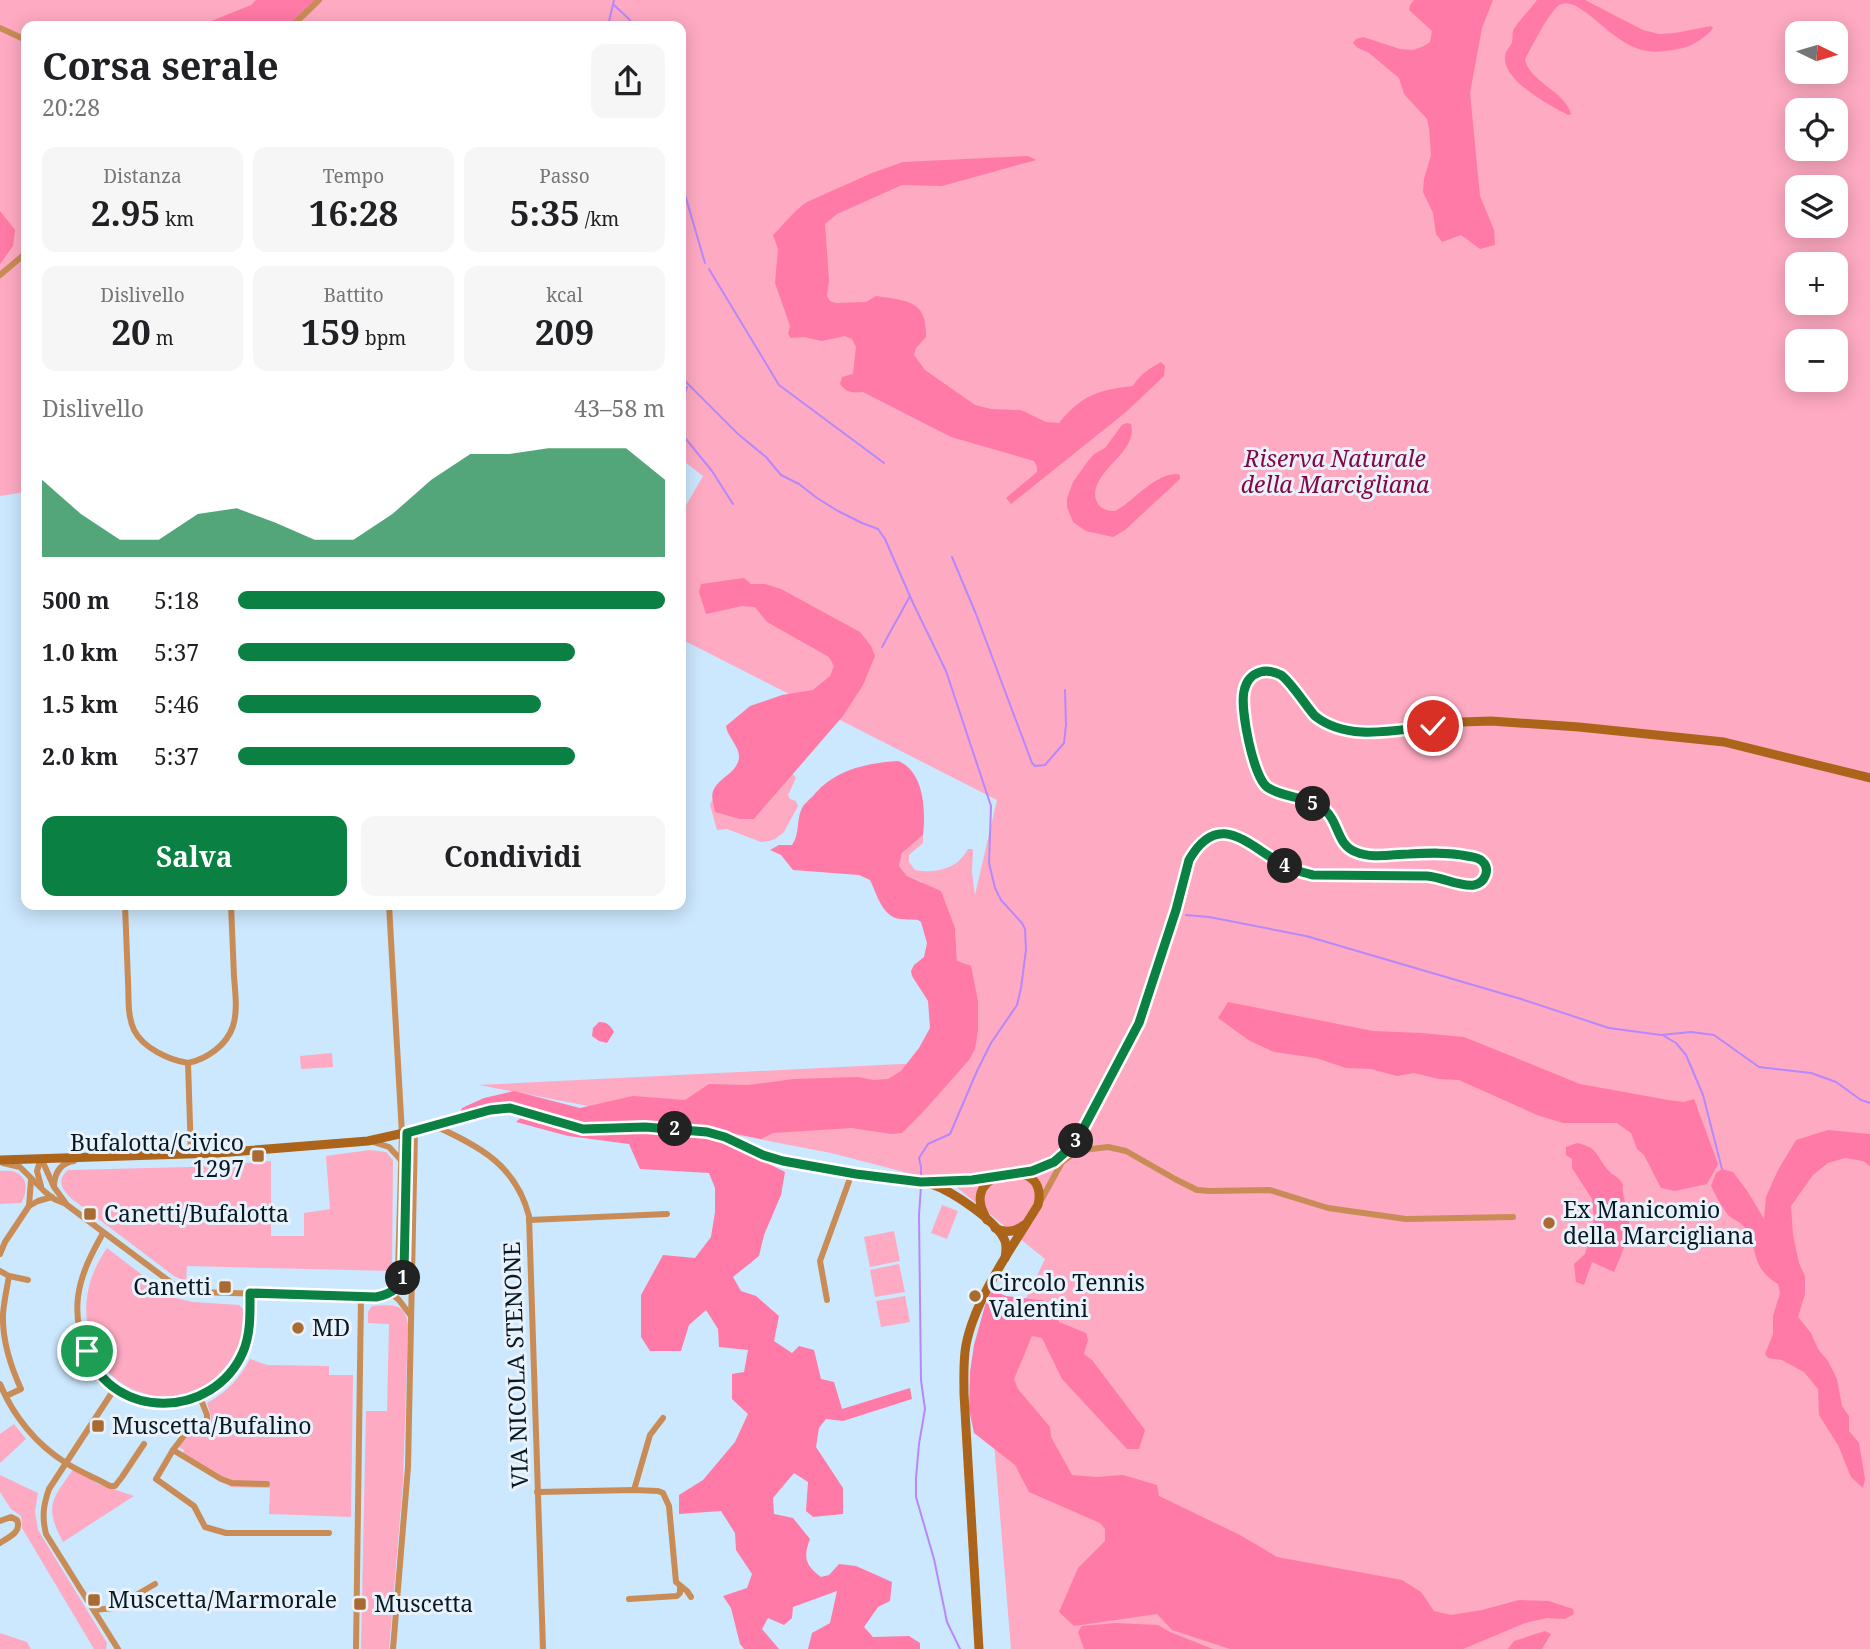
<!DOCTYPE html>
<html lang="it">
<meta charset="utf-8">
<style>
body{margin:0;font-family:"Noto Serif",serif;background:#f6f6f6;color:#202124;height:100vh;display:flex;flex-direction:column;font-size:26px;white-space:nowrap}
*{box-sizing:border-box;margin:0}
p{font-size:23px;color:#757577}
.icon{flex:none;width:38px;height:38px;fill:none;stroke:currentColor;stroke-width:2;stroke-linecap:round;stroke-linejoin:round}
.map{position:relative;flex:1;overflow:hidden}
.drawer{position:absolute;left:21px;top:21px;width:665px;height:889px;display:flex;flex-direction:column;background:#fff;border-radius:14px;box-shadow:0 4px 18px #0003}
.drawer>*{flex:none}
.needle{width:46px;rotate:95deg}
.tools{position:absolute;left:1785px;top:21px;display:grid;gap:14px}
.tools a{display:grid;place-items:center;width:63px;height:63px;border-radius:14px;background:#fff;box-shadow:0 4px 18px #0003;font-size:35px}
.pin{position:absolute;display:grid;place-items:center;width:60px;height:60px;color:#fff;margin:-30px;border:4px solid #fff;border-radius:50%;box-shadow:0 2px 7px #0007}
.km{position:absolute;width:35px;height:35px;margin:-18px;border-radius:50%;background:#222;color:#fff;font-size:19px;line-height:35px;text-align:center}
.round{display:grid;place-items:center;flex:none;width:74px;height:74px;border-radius:14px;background:#f6f6f6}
.overview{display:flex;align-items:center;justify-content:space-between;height:119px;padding:0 21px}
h1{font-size:38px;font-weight:700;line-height:52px}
.stats{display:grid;grid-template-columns:repeat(3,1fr);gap:10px;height:119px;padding:7px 21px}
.stats div{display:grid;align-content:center;border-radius:14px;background:#f6f6f6;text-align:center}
.stats b{font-size:35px;font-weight:700}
.stats small{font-size:19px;font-weight:400}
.stats p{font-size:19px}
.chart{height:196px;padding:14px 21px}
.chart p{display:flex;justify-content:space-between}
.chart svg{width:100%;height:126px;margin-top:7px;fill:#0b8043;opacity:.7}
.cta{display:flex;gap:14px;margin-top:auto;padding:14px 21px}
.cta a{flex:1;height:80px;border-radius:14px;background:#0b8043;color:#fff;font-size:28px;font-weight:700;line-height:80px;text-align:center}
.cta a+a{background:#f6f6f6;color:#202124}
ul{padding:0 21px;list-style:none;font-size:23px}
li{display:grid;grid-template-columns:112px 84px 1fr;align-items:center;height:52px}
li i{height:18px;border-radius:9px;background:#0b8043}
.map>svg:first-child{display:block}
.green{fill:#feaac2;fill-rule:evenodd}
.forest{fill:#ff7aa6}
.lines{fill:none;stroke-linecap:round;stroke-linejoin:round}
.stream{stroke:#b788fb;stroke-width:2}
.street{stroke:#c98c56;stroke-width:6}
.secondary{stroke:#ab6419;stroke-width:9}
.route-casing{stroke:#fff;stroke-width:14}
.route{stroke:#0b8043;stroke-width:9}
.poi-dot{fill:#a96b31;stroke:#e9f2fa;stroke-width:2.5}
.labels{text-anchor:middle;stroke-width:6;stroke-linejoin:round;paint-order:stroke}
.park-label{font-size:23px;font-style:italic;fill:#840642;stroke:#e9f2fa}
.poi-label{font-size:23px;fill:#071925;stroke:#e9f2fa;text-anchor:start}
.street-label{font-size:23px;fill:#071925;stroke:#e9f2fa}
</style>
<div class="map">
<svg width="1870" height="1649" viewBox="0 0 1870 1649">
<rect width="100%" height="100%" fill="#cce8fe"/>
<g class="green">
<path d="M0,0h1870v1649h-859l-19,-231 14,-78 39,-81 -91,-74 -123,-32 -352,-68 442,-22 36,-101 -2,-34 -33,-46 -15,-6 -8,-10 3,-13 21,-18v8l-14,12v7l6,8c13,3 30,1 41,-7 5,-3 9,-9 12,-14h3l2,1 -1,22 3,23 22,-95 -316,-161v-125l22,-38 -22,-17v-433h-655v466l-26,4zM1797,33h39v39h-39zM1797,110h39v39h-39zM1797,187h39v39h-39zM1797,264h39v39h-39zM1797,341h39v39h-39z"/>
<polygon points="793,774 796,778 788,795 790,799 796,801 798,806 784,832 775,839 769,841 761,842 727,829 717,830 710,805 712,800 716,812 739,819 754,819"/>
<polygon points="332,1053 333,1067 301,1069 300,1056"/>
<path d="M370,1150l16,2 7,8 -1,111 -205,-5 -1,16 -12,-6 -102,-77c-10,-9 -16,-19 -4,-29l123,-3 80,-6v75h33v-23l26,-4 -4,-53z"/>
<path d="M0,1171c6,0 12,-1 17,2 12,6 10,21 4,30l-21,1z"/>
<polygon points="942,1205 958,1211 947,1239 931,1233"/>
<polygon points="894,1231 900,1261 870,1267 864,1237"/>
<path d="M107,1248l64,49 22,5 46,3 4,4c0,11 0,22 -3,32 -4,14 -14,26 -24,36 -32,31 -88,24 -114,-13 -6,-8 -9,-19 -12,-29 -9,-31 -1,-61 17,-87z"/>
<polygon points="899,1264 905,1292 875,1297 870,1270"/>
<polygon points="905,1296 910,1322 881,1327 876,1301"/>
<path d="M372,1306c20,-1 33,-4 36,19l-5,157 -14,167h-28l5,-238h21l2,-87 -21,-1v-11z"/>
<path d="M250,1359l17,6 62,1v9h24l-2,142 -82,-3 1,-26 -39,-1 -49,-31 2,-6 -7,-4 11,-14 22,-8 1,-8 -4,-13c19,-10 33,-25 43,-44z"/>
<polygon points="14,1424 26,1439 0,1463 0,1434"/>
<path d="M74,1468l24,16 36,12 -71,46c-20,-37 -10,-43 11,-74z"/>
<polygon points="0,1475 38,1493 35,1512 38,1530 107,1643 106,1649 94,1649 22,1528 21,1516 11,1509 0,1492"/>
<polygon points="0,1633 27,1642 31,1649 0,1649"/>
</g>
<g class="forest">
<polygon points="256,0 315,0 288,26 199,26 251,5"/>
<polygon points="1414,0 1493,0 1482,28 1470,93 1480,196 1494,230 1495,245 1480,249 1461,235 1442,242 1436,234 1433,213 1423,192 1424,179 1431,155 1429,128 1427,119 1404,94 1399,78 1369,53 1358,48 1353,43 1356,39 1363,37 1400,49 1413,50 1424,46 1430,42 1432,31 1409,10 1410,5"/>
<path d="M1537,0h48l58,30 16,4 16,-1 36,-7 2,2c-5,8 -21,18 -30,20 -14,3 -30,6 -44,1 -24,-8 -41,-30 -63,-43 -4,-2 -10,-4 -15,-2 -11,5 -29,43 -36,55 3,22 40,32 46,55l-3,1c-19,-10 -65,-34 -63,-58 0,-7 5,-9 7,-15 1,-3 0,-7 1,-11 4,-9 18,-22 24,-31z"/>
<path d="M1028,156l8,4 -94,26 -40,-1 -65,29 -12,10 4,56 -2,16 3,5 6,2 30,-1 10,-6c30,5 51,3 50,41l-10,11 -2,7 11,15 50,35 16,4 30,1 25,12 13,1c23,-28 39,-33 74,-37 7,-12 16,-17 28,-24l4,4 -1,10 -38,36 -115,92 -5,-6 31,-26v-5l-3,-6 -83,-24 -88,-45c-11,1 -16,1 -23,-8l2,-7 11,-3 3,-27 -4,-8 -7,-3 -23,5 -18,-4 -13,1 -3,-4 2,-8 -15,-43 3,-34 -5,-14c12,-11 21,-25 34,-33l65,-29 31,-11z"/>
<polygon points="0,211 15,230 13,246 0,264"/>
<path d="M1127,423l4,1c6,23 -23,39 -32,57 -9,15 -2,31 16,30 21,-11 38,-37 63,-37l2,2v3l-55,51 -12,7 -27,-6 -13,-9 -6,-15v-8l6,-17 15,-21 6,-7 11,-6 17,-23z"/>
<path d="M744,578l7,6h14l16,5 79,43 11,14 4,10 -12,29 -20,31 -89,103h-15l-24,-7c-1,-6 -5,-16 -1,-23 6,-12 23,-16 25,-31 1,-11 -12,-22 -13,-32l24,-20 32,-11 31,-5 17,-14 4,-10 -5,-9 -62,-35 -12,-15 -13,-1 -36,8 -7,-22 2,-8z"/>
<path d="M898,761c26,10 28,49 25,74l-21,18 -3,13 8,10 34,15 14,37 2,33 14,5 7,35v29l-3,19 -6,11 -46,52 -21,21 -11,1 -39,-6 -79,5 -12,6 -34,-7 -51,-6 -92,1 -67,-20 -58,9 3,-8 22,-10 30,-7 66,17 53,-12 52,4 24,-16 39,1 46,-6 64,-2 16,3 14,-1 13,-8 18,-23 11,-20 -2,-27 -16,-25 -1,-5 3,-6 10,-8 3,-14 -6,-21 -3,-2c-8,-1 -21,1 -28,-5 -10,-7 -15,-25 -20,-35l-11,-5 -66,-5 -12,-15 -11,-5 9,-5h13c8,-11 4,-25 10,-37 2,-4 8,-9 11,-12 21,-26 53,-33 85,-35z"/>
<polygon points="1228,1002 1373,1031 1421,1033 1464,1037 1580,1084 1668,1100 1684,1102 1694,1099 1718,1164 1707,1184 1675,1191 1661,1188 1644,1155 1637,1149 1631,1133 1617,1123 1563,1123 1537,1115 1459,1080 1439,1079 1414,1073 1397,1076 1371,1069 1346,1068 1316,1058 1274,1052 1250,1041 1218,1018"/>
<path d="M599,1022c8,0 11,3 15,10l-7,11 -8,-2 -7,-5 1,-8z"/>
<path d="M523,1116c24,6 49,15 74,16 37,3 79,-4 114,7 26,7 50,21 74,33l-4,23 -17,40 -5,21 -26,21 8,14 15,5 23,20 -5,25 18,12 7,-7 15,4 7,29 13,3 8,27 68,-21 2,11 -69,22 -17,-2 -7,9 -3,19 27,41v26l-30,3 -7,-6 2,-29 -14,-9 -21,25 1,16 19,4 17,21c-7,18 -5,26 11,38l8,-2 10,-11 17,2 36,16 -2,19 -12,6 -14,20 9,10 36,-1 11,7v6h-112l4,-16 18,-10 7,-32 -44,16 -1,11 -8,7 -16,-7 -6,11 17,20h-35l-4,-5 -9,-36 -8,-12 24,-8 5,-14 -16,-24 -1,-17 -14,-22 -42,3v-19l24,-15 32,-38 13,-28 -16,-15v-25l12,-2 4,-22 -29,-3 -1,-18 -12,-19 -17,15 -8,26h-31l-9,-14v-42l22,-40 32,3 16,-21 4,-25v-24l-6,-15 -69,-4 -11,-25 -61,-8 -52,-14z"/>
<path d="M1828,1130l42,4v32l-7,-5 -18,-3 -17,5 -15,12 -22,31 2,29 6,28 6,13v18l-7,23 13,16 7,16 10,12 9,18 5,27 7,10v15l10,12 6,36 -2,9 -12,-11 -13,-32 -19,-30 -1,-26 -14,-17 -22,-12 -14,-2 -3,-4 8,-20v-18l7,-23 -2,-9c-29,-18 -18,-33 -33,-56 -3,-6 -12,-8 -17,-13 -7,-9 -12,-19 -17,-29l5,-13 6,-4 11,3 15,20 16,27 2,-22 12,-27 18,-30z"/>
<path d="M1577,1143c24,5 19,16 34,30 5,4 9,5 12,12 -2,12 7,25 6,38 0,17 -9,34 -15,49l-22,-10 -8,23 -8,-3 -2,-18 11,-10 9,-35 -2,-20 -20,-31v-9l-6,-4v-8z"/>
<polygon points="992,1290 1006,1296 1054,1302 1059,1322 1086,1333 1088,1340 1084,1354 1092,1360 1145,1430 1139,1449 1127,1449 1062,1379 1042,1338 1032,1336 1014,1379 1018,1389 1050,1427 1051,1437 1072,1475 1097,1477 1123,1475 1157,1485 1159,1496 1240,1535 1277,1557 1402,1580 1421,1592 1434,1611 1451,1615 1482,1610 1519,1600 1549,1601 1573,1609 1574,1614 1565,1619 1547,1618 1525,1623 1463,1649 1230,1649 1172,1630 1157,1614 1074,1626 1059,1612 1078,1568 1105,1541 1105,1529 1100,1523 1029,1492 1015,1465 974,1433 969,1409 970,1372 974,1345 986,1302"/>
<polygon points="1116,1623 1158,1625 1170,1632 1213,1649 1084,1649 1078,1632 1082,1626"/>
<polygon points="1545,1631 1551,1634 1542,1649 1508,1649 1514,1641"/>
</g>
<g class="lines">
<g class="stream">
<polyline points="614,5 629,19 633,26"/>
<polyline points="608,26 614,0"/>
<polyline points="681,181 705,263"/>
<polyline points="709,269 779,385 884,463"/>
<polyline points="681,377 738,434 766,457 781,475 799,484 817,498 838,511 862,523 878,529 885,539 913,603 946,671 991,806 989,863 995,888 1001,900 1022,923 1025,929 1026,950 1021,988 1017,1005 991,1043 977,1071 950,1134 928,1144 919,1158 921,1167 921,1180"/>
<polyline points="681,405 687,387"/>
<polyline points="681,433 712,471 733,504"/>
<polyline points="952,557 976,614 1032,763 1035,766 1045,765 1064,743 1066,725 1065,690"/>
<polyline points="882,647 910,596"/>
<polyline points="1186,915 1209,917 1306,936 1521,999 1609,1028 1661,1035 1691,1032 1714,1035 1759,1067 1811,1073 1836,1082 1861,1100 1870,1103"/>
<polyline points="1664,1036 1676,1043 1686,1055 1703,1095 1722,1169"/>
<polyline points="921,1186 919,1215 921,1380 925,1409 919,1444 916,1478 916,1497 934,1559 947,1622 960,1649"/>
</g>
<g class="street">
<polyline points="292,26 319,0"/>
<polyline points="0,28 26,40"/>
<polyline points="0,275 26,253"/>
<path d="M125,905c1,25 2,51 3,76 1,16 -1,34 6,49 9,18 35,30 54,33"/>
<polyline points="389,905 402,1134 398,1272 394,1287"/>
<path d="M435,1126c44,20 81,39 94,90l14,433"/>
<polyline points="373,1142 389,1147 401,1160"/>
<polyline points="1074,1151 1108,1147 1126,1151 1175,1179 1197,1190 1210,1191 1270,1190 1328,1208 1406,1219 1513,1217"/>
<path d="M191,1154l-3,-91c19,-4 39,-18 45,-37 5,-16 2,-34 1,-50 -1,-24 -2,-47 -3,-71"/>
<polyline points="41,1158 54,1187 67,1205 177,1287 197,1292 376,1297 397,1288 404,1275 407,1133"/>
<polyline points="41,1158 37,1171 41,1186"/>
<polyline points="3,1163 20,1167 44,1191 54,1199 66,1204"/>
<path d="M1022,1172c20,-3 34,-11 48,-24h3"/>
<path d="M54,1185c1,-12 6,-22 20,-24"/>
<polyline points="1039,1204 1062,1162 1073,1154 1074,1149"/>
<polyline points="29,1206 38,1201 52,1197"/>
<polyline points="529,1220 667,1214"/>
<path d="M103,1233c-11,20 -22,40 -25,64 -4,34 11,75 40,94 44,28 106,9 126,-40 7,-18 6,-38 6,-58"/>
<polyline points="0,1254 5,1242 29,1206 31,1180"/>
<polyline points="0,1271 9,1276 28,1280"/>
<polyline points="390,1292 399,1300 411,1316"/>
<polyline points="827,1300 820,1261 852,1173"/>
<path d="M0,1384c13,32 37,61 66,79 14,9 30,15 44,23h5l7,-9 22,-33"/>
<path d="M115,1388l-66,101c-6,17 -7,28 -3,45l72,115"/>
<path d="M6,1396l15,-7c-11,-24 -19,-48 -18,-75 1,-13 4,-26 6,-38"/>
<polyline points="200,1397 207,1415 207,1422 186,1433 173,1450 156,1479 194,1506 205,1527 226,1533 329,1533"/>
<polyline points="173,1450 221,1479 232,1483 267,1484"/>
<polyline points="634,1490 650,1435 663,1418"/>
<polyline points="537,1492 634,1490 658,1491 663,1493 669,1506 676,1582 687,1591 691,1597"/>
<path d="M0,1521l11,-4 6,3c5,12 -8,17 -17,23"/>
<polyline points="629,1599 677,1596 680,1593 680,1586"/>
<polyline points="94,1610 114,1608 155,1584"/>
<polyline points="356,1649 361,1297"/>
<polyline points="393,1649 408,1467 415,1131"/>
</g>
<g class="secondary">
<path d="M1073,1148l61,-114 11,-26 31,-98 13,-50 6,-9 15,-13 9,-4h9l11,2 45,29 29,10 114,1 12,1 28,8 13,-2c4,-4 7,-8 6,-14 -3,-25 -95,-13 -115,-14 -10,-1 -17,-3 -24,-9 -13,-11 -11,-30 -26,-39 -17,-11 -45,-7 -58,-24 -10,-13 -23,-77 -19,-93 2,-9 7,-15 17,-18 6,-2 14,0 20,4 10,6 25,30 34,40l17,10 12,4 13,2 14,1 91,-11 29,-1 88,6 145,15 146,36"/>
<polyline points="0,1160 218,1153 368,1141 435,1126 490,1110 505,1108 525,1111 562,1124 583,1129 645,1127 707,1132 728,1138 774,1159 856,1174 921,1182 973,1180 1000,1176"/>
<path d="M931,1184c21,7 66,37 74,57 2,6 1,11 0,17"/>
<path d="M995,1228c11,6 20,4 29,-3"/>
<path d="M979,1649l-15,-255c0,-16 -1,-33 2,-49 9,-47 47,-99 72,-140 10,-44 -50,-37 -57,-12 -3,10 2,19 6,27"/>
</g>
</g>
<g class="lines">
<defs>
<path id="route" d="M87,1351c26,71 127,68 156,1 8,-19 7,-39 7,-59l126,4c16,-3 25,-10 28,-25l3,-139 83,-23 20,-2 73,21 62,-2 62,5 18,5 38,18 20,6 73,13 65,8 51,-2 60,-9 22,-9 16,-14h3l66,-125 37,-113 13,-50c28,-49 56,-18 88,1 11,7 23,11 36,14l114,1c15,1 33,11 47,9 11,-2 17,-16 8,-24 -4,-4 -9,-4 -15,-5 -18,-4 -39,-3 -58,-2 -16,0 -37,5 -53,-2 -19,-7 -17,-29 -30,-41 -15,-15 -42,-12 -59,-24 -14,-11 -27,-78 -23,-96 2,-10 7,-16 16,-19 7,-2 15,0 21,3 10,7 25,31 34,41 33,26 79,14 118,10"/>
</defs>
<use href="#route" class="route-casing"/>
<use href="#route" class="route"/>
</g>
<g class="poi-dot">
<rect x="251" y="1149" width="14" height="14" rx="3.5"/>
<rect x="83" y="1207" width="14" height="14" rx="3.5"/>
<circle cx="1549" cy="1223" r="7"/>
<rect x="218" y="1280" width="14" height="14" rx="3.5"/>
<circle cx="975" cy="1296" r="7"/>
<circle cx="298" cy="1328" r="7"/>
<rect x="91" y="1419" width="14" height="14" rx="3.5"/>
<rect x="87" y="1593" width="14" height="14" rx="3.5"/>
<rect x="353" y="1597" width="14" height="14" rx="3.5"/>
</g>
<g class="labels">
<g class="park-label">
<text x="1335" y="467">Riserva Naturale<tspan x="1335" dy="26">della Marcigliana</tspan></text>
</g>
<g class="poi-label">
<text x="244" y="1151" text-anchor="end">Bufalotta/Civico<tspan x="244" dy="26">1297</tspan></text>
<text x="1563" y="1218">Ex Manicomio<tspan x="1563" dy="26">della Marcigliana</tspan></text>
<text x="104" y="1222">Canetti/Bufalotta</text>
<text x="989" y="1291">Circolo Tennis<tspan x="989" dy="26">Valentini</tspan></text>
<text x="211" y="1295" text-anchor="end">Canetti</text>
<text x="312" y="1336">MD</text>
<text x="112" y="1434">Muscetta/Bufalino</text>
<text x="108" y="1608">Muscetta/Marmorale</text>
<text x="374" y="1612">Muscetta</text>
</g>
<g class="street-label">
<text transform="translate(516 1365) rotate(-92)" y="8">VIA NICOLA STENONE</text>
</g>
</g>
</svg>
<div class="tools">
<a><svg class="needle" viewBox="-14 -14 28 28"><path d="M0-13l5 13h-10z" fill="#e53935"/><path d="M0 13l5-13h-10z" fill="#757577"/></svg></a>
<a><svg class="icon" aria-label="locate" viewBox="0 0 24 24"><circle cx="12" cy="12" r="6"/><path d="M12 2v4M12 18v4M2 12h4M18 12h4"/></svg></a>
<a><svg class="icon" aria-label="layers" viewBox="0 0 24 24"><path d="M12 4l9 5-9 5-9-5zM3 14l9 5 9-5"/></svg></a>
<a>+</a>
<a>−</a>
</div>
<div class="pin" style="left:87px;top:1351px;background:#1e9e55"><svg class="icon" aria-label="arrive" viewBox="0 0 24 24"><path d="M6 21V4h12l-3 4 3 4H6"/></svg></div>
<div class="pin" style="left:1433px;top:726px;background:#d93025"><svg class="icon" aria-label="check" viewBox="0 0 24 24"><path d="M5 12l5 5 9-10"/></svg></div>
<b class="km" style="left:403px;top:1278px">1</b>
<b class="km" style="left:675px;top:1129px">2</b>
<b class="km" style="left:1076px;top:1141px">3</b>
<b class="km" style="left:1285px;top:866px">4</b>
<b class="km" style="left:1313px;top:804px">5</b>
<section class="drawer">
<div class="overview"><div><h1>Corsa serale</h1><p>20:28</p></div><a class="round"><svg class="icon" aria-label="share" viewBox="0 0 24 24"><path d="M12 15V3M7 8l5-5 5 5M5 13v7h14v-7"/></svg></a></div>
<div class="stats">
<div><p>Distanza</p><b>2.95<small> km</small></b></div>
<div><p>Tempo</p><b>16:28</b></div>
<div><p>Passo</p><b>5:35<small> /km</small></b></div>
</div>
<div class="stats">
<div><p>Dislivello</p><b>20<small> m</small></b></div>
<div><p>Battito</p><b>159<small> bpm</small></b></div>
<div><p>kcal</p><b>209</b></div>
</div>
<div class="chart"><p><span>Dislivello</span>43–58 m</p>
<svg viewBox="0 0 160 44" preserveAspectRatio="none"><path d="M0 44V17L10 29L20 38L30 38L40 29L50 27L60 32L70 38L80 38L90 29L100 17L110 8L120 8L130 6L140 6L150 6L160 17V44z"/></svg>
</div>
<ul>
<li><b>500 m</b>5:18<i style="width:100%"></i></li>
<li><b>1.0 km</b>5:37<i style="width:79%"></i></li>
<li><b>1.5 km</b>5:46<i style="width:71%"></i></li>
<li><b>2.0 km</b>5:37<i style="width:79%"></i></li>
</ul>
<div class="cta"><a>Salva</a><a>Condividi</a></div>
</section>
</div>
